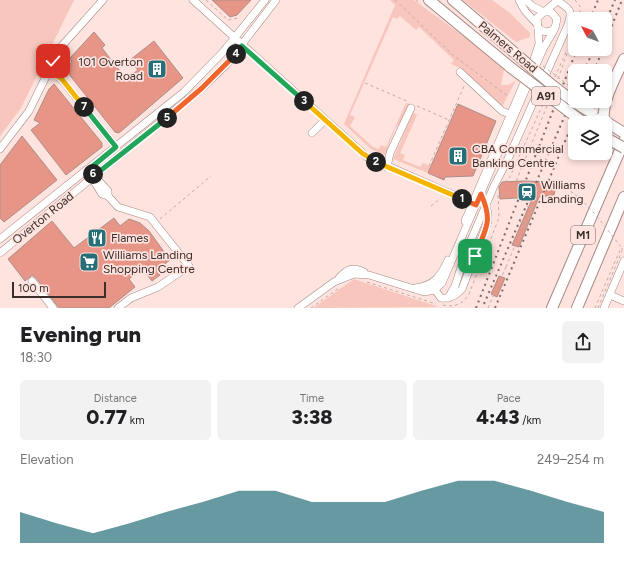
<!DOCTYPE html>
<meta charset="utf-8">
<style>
body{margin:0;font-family:Figtree,sans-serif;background:#f2f2f2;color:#202124;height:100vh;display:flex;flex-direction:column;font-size:15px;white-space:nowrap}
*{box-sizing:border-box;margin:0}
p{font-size:13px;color:#757577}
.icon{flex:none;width:22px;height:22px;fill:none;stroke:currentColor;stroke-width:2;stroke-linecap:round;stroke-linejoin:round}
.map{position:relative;height:308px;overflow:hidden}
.panel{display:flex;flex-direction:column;background:#fff;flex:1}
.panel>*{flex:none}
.needle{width:26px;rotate:311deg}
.buttons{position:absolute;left:568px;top:12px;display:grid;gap:8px}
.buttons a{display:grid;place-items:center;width:44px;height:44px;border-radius:6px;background:#fff;box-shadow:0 2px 6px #0003;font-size:20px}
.scale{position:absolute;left:12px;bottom:10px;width:94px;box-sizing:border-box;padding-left:4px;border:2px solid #3a2e2b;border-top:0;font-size:11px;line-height:14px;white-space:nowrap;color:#3a2e2b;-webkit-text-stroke:3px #fee3de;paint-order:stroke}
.pin{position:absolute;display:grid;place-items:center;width:34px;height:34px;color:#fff;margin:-17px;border-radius:8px;box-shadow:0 2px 6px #0006}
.km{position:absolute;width:20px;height:20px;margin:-10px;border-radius:50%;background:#222;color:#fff;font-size:11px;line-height:20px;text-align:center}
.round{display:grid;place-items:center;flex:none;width:42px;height:42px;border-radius:6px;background:#f2f2f2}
.summary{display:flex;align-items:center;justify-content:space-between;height:68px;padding:0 20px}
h1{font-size:22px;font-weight:800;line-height:30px}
.figures{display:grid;grid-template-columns:repeat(3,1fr);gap:6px;height:68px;padding:4px 20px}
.figures div{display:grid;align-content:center;border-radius:6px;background:#f2f2f2;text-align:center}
.figures b{font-size:20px;font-weight:800}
.figures small{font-size:11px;font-weight:400}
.figures p{font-size:11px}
.chart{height:112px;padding:8px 20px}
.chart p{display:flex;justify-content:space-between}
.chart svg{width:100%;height:72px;margin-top:4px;fill:#266f79;opacity:.7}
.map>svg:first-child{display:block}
.green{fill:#f8c6bd}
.building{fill:#e69587;stroke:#ad8f89}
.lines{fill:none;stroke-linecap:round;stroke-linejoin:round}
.minor-casing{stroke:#a68882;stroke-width:8}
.highway-casing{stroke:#a68882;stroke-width:12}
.path{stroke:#c2aca7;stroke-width:1;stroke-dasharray:3 3;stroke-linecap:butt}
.minor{stroke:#fff;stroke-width:7}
.highway{stroke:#fff;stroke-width:10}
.rail{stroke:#7d6c68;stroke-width:2;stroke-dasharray:2 4;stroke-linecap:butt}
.highway-bridge-casing{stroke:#a68882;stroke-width:12;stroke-linecap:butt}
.path-bridge{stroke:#c2aca7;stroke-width:1;stroke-dasharray:3 3;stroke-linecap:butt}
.highway-bridge{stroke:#fff;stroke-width:10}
.split-1-casing{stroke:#fff;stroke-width:8}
.split-2-casing{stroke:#fff;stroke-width:8}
.split-3-casing{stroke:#fff;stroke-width:8}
.split-4-casing{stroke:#fff;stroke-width:8}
.split-5-casing{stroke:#fff;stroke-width:8}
.split-6-casing{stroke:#fff;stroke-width:8}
.split-7-casing{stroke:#fff;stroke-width:8}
.split-8-casing{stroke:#fff;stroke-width:8}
.split-1{stroke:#f0652b;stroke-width:5}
.split-2{stroke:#f5b400;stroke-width:5}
.split-3{stroke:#f5b400;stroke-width:5}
.split-4{stroke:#22a559;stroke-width:5}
.split-5{stroke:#f0652b;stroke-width:5}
.split-6{stroke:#22a559;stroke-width:5}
.split-7{stroke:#22a559;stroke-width:5}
.split-8{stroke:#f5b400;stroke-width:5}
.labels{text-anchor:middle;stroke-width:3.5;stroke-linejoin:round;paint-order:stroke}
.shield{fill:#fee3de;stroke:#756461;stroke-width:1}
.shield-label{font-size:11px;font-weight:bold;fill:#3a2e2b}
.street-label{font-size:12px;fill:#3a2e2b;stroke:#fee3de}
.poi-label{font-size:12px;fill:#3a2e2b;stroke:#fee3de;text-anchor:start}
</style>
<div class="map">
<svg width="624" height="308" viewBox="0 0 624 308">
<rect width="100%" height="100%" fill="#fee3de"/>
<g class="green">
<polygon points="0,0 74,0 21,108 0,136"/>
<polygon points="390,0 414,0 470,41 504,70 501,85 509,85 516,80 502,107 460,68 451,64 454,60 419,27 416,30 400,16 397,19 393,17 350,115 355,117 350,126 373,147 379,149 381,145 386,147 406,103 410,104 403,120 396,127 388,146 387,156 371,149 344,124 395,5"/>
<polygon points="463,0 492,0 510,13 530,33 530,37 516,42"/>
<polygon points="413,113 421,116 417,115 402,149 400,153 405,155 403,160 420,167 423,163 430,166 443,139 428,173 393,159"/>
<polygon points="354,279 439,307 313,308"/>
</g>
<g class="building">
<polygon points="212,0 251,0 237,15 230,17"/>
<polygon points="94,32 105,45 102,48 126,79 138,70 130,60 154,41 183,78 119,133 115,132 64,68 72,62 69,59"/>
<polygon points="54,84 102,143 102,147 66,175 31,130 40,123 34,120 49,89"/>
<polygon points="458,104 496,121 473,176 445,177 444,180 428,173"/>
<polygon points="22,136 57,180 4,222 0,218 0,165"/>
<polygon points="522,181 557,182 554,195 539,197 519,247 512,245 533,197 500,199 499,187 502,182"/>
<polygon points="114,218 120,226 129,219 140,223 149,231 170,260 157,270 160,275 152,281 142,269 129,279 135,287 109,308 59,308 36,278 32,275 25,281 8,259 52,221 74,248"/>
<polygon points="499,276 505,278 497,297 491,294"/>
</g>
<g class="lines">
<defs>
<g id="minor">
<polyline points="193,0 367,157 476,205"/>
<polyline points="519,0 525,11 537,24"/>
<polyline points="526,0 532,6 544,12"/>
<path d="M545,12h6l6,7 -2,9c-5,5 -11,5 -17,0l-1,-10 20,-17"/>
<polyline points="534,59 539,44 538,28"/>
<polyline points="48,71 56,75 63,81 116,147"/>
<polyline points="460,72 502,111 514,116"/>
<polyline points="312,133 325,120"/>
<polyline points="0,149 29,111 60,48 103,0"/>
<polyline points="387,167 390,153 411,108"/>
<polyline points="91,172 108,191 108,196"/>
<polyline points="90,175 102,194 108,196 118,207 150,217 189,266 158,287 131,298 118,308"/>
<polyline points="465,221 527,76"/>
<polyline points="0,239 184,92 223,52 265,0"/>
<polyline points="0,253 202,88 226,65 276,0"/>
<path d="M339,278c8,-9 14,-12 25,-6"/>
<polyline points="32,281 53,308"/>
<path d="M432,286l9,12c9,1 15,-2 21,-9l26,-68v-8l-3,-9"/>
<path d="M415,288c19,-2 26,-12 33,-28"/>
<polyline points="610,295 624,301"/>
<path d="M448,298l7,-12 11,-34 28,-66 13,-25 60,-134c6,-16 4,-18 -11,-27"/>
<polyline points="298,308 334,282 354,274 369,275 424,292 434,290 442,283 543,49 554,30"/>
<polyline points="604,308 624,261"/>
</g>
<g id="highway">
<polyline points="429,0 510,67"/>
<polyline points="453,0 516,54"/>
<polyline points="589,101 600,101"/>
<polyline points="600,118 624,133"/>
<path d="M605,123c-6,-17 12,-48 19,-64"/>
<polyline points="552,308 624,141"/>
<polyline points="577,308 624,197"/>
</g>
</defs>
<use href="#minor" class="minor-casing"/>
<use href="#highway" class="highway-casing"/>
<g class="path">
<polyline points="206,0 228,20 238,18"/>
<polyline points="395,0 454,56 509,97"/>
<polyline points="416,0 421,4"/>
<polyline points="575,0 580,6 580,19"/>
<polyline points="555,77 566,52"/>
<polyline points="558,79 575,31"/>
<polyline points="365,83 409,102"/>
<polyline points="417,106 449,120"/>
<polyline points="429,166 464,86"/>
<polyline points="505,181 508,181 544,102"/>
<polyline points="516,187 517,179 547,106"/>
<polyline points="500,196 506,195 509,188 512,188"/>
<polyline points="431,206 440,199"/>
<polyline points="527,206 530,207 533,204"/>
<polyline points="531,207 536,209"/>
<polyline points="160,219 211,176"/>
<polyline points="520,222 528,226"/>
<polyline points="526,225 532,212"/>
<polyline points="367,282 436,304"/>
<path d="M443,305c12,3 21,-2 26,-11l30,-76 -1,-24"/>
<polyline points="311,308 339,288"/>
<polyline points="488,308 506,267"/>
<polyline points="595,308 620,250 622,251 622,248"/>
</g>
<use href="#minor" class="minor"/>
<use href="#highway" class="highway"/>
<g class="rail">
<polyline points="590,19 598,0"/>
<polyline points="605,23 615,0"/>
<polyline points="605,43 622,0"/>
<polyline points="584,71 594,49"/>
<polyline points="594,71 603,49"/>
<polyline points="484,304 575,92"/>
<polyline points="476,308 577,49"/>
<polyline points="495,308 582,101"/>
</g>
<defs>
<g id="highway-bridge">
<path d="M516,54c24,21 48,43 76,59"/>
<polyline points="510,67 584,123"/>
<polyline points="610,140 624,148"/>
</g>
</defs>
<use href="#highway-bridge" class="highway-bridge-casing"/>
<g class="path-bridge">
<polyline points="543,66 575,90"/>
<polyline points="593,105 594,101"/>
<path d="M554,185c24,1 52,44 68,63"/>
<polyline points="532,212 529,212 540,186"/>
<polyline points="506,267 529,212"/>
<polyline points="598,308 622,251"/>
</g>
<use href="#highway-bridge" class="highway-bridge"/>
</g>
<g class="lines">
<defs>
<path id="split-1" d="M462,199l14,6 5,-11c13,29 4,35 -6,62"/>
<polyline id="split-2" points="376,162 462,199"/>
<polyline id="split-3" points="304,101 362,153 376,162"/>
<polyline id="split-4" points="236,54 242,46 304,101"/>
<polyline id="split-5" points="167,118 202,88 236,54"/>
<polyline id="split-6" points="93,174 95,175 167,118"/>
<polyline id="split-7" points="84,107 116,147 88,170 93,174"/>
<polyline id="split-8" points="53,61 48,71 61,78 84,107"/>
</defs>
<use href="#split-1" class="split-1-casing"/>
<use href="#split-2" class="split-2-casing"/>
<use href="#split-3" class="split-3-casing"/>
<use href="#split-4" class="split-4-casing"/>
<use href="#split-5" class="split-5-casing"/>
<use href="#split-6" class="split-6-casing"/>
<use href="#split-7" class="split-7-casing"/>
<use href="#split-8" class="split-8-casing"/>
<use href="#split-1" class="split-1"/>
<use href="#split-2" class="split-2"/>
<use href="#split-3" class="split-3"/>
<use href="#split-4" class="split-4"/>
<use href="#split-5" class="split-5"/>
<use href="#split-6" class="split-6"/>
<use href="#split-7" class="split-7"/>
<use href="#split-8" class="split-8"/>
</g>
<defs>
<symbol id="building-square" viewBox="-11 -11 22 22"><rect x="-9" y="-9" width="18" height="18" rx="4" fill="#266f79" stroke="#fee3de"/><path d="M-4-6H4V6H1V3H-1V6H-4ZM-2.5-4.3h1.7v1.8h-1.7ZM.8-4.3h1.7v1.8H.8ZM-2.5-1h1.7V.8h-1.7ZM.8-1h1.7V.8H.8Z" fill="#fff"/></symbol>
<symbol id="station-square" viewBox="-11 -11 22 22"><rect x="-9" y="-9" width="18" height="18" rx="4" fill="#266f79" stroke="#fee3de"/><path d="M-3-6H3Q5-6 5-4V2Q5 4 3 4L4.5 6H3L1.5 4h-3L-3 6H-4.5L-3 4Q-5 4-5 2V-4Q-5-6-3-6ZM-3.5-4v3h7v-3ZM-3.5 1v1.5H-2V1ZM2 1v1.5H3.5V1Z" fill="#fff"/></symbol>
<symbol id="restaurant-square" viewBox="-11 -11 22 22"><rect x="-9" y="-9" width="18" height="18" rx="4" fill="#266f79" stroke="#fee3de"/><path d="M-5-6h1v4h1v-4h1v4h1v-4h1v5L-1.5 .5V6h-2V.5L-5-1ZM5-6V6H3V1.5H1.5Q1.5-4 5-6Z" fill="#fff"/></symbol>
<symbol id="supermarket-square" viewBox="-11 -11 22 22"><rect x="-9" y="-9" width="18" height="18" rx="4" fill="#266f79" stroke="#fee3de"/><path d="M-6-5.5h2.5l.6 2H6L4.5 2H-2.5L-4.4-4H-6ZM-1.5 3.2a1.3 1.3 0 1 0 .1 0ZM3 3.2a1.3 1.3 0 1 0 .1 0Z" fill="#fff"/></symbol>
</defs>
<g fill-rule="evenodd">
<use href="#building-square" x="146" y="58" width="22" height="22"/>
<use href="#building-square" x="447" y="145" width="22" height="22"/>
<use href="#station-square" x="516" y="181" width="22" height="22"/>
<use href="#restaurant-square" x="86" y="227" width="22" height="22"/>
<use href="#supermarket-square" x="78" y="251" width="22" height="22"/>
</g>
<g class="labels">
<g class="shield">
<rect x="532" y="87" width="28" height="18" rx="3"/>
<rect x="571" y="226" width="24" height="18" rx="3"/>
</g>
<g class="shield-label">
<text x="546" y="100">A91</text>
<text x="583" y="239">M1</text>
</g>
<g class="street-label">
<text transform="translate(508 47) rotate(40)" y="4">Palmers Road</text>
<text transform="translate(43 218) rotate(-39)" y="4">Overton Road</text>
</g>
<g class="poi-label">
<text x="143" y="66" text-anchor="end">101 Overton<tspan x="143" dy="14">Road</tspan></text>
<text x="472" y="153">CBA Commercial<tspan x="472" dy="14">Banking Centre</tspan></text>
<text x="541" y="189">Williams<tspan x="541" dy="14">Landing</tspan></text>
<text x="111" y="242">Flames</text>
<text x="103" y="259">Williams Landing<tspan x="103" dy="14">Shopping Centre</tspan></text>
</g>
</g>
</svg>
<div class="buttons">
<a><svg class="needle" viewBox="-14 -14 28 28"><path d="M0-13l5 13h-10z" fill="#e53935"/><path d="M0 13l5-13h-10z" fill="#757577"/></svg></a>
<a><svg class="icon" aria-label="locate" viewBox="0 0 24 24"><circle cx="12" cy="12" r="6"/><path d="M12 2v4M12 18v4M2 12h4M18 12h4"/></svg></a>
<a><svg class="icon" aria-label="layers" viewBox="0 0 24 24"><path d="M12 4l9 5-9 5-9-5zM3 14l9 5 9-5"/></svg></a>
</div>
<div class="scale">100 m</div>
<div class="pin" style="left:475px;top:256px;background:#1e9e55"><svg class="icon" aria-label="arrive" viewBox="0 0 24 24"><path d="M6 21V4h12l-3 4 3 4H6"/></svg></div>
<div class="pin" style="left:53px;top:61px;background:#d93025"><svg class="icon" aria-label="check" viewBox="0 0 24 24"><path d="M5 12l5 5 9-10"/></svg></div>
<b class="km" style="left:462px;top:199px">1</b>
<b class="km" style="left:376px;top:162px">2</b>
<b class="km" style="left:304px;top:101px">3</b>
<b class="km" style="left:236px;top:54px">4</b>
<b class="km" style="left:167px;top:118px">5</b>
<b class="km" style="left:93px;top:174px">6</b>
<b class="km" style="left:84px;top:107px">7</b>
</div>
<section class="panel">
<div class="summary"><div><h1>Evening run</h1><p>18:30</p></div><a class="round"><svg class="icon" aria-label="share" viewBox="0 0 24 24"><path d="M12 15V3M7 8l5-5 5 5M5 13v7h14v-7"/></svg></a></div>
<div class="figures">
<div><p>Distance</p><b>0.77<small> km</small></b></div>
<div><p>Time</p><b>3:38</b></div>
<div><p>Pace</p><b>4:43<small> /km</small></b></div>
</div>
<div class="chart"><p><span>Elevation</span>249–254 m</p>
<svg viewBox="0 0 160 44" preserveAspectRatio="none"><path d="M0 44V25L10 32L20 38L30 32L40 25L50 19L60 12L70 12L80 19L90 19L100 19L110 12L120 6L130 6L140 12L150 19L160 25V44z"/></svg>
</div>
</section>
